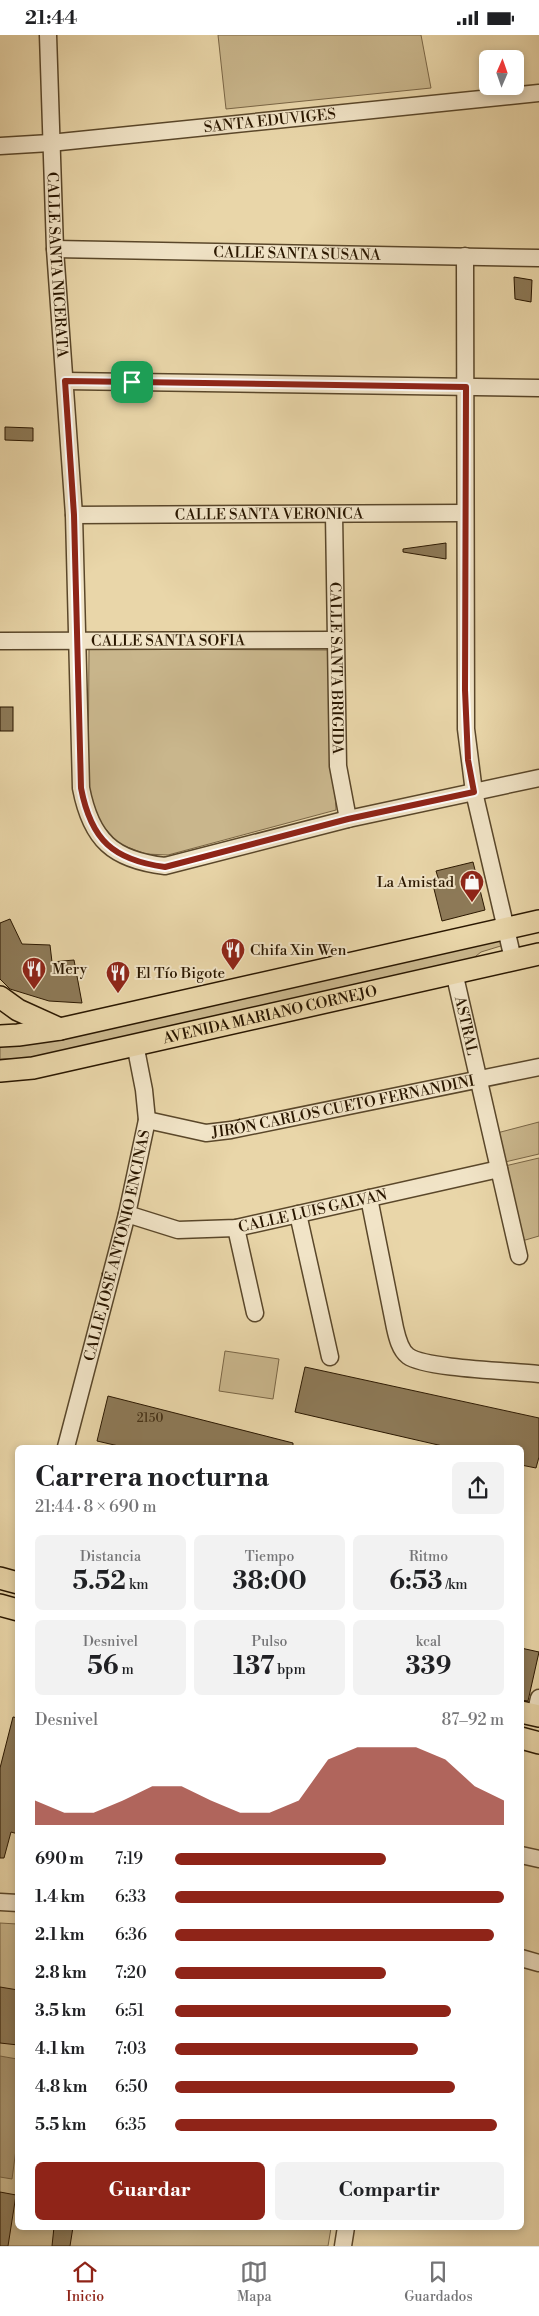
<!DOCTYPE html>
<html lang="es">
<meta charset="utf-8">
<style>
body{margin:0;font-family:"Libre Bodoni",serif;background:#f2f2f2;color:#202124;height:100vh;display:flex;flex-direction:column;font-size:19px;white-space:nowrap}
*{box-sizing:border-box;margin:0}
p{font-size:16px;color:#757577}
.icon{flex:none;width:28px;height:28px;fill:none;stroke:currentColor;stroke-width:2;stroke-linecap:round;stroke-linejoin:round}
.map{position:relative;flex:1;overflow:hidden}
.panel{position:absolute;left:15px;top:1410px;width:509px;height:785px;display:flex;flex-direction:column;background:#fff;border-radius:8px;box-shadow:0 2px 8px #0003}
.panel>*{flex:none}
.needle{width:32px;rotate:2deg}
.fabs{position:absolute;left:479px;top:15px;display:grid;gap:10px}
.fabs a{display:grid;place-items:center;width:45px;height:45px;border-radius:8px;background:#fff;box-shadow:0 2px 8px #0003;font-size:25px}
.pin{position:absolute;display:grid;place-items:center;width:42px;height:42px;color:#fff;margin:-21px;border-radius:10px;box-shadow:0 2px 8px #0006}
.round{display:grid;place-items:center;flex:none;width:52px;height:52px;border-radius:8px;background:#f2f2f2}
.overview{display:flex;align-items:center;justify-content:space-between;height:85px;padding:0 20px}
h1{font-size:28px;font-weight:800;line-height:38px}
.stats{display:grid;grid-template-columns:repeat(3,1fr);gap:8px;height:85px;padding:5px 20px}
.stats div{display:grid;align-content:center;border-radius:8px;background:#f2f2f2;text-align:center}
.stats b{font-size:25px;font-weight:800}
.stats small{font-size:14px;font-weight:400}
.stats p{font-size:14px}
.chart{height:140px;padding:10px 20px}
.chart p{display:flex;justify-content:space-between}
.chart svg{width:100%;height:90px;margin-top:5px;fill:#8f2418;opacity:.7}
.primary-button{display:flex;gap:10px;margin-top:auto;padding:10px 20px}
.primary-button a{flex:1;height:58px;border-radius:8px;background:#8f2418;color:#fff;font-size:20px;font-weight:800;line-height:58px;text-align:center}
.primary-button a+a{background:#f2f2f2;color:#202124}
ul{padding:0 20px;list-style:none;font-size:16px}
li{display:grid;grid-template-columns:80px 60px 1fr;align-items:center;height:38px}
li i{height:12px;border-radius:6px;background:#8f2418}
.status{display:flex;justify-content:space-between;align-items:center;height:35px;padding:0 25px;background:#fff;direction:ltr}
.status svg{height:14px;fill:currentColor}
.tab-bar{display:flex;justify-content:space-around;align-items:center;height:70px;border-top:1px solid #e0e0e0;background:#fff;font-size:14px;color:#757577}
.tab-bar a{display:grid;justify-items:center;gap:2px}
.tab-bar .on{color:#8f2418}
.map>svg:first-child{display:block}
.green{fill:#c9b68c;stroke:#7a6646}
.water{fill:#a89570;stroke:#766343}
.building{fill:#8d7a58;stroke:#2a1700}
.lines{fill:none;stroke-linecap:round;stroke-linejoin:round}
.minor-casing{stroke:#5a472a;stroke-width:19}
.major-casing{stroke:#2a1700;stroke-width:24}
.minor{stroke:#f1e4c7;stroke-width:16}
.major{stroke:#e9d6a9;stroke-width:21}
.route-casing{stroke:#fff;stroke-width:10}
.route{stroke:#8f2418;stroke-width:6}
.labels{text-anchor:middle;stroke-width:4;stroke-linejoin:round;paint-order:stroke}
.number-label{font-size:12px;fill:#433016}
.street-label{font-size:15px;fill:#2a1700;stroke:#f1e4c7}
.poi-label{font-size:15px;fill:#2a1700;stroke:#f1e4c7;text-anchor:start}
</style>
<div class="status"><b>21:44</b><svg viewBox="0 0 49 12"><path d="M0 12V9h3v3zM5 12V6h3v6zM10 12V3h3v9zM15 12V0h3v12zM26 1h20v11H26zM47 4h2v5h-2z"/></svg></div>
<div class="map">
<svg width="539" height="2211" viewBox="0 0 539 2211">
<rect width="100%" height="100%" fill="#e9d6a9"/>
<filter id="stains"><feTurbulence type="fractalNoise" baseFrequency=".004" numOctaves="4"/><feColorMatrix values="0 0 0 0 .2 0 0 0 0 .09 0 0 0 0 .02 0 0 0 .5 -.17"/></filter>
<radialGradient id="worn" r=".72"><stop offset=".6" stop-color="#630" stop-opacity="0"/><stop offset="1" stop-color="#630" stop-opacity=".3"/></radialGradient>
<g class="green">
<polygon points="218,0 421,0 431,53 226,74"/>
<polygon points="89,614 328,615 336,775 168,820 146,819 119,809 99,786 88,761"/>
<polygon points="499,903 504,910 481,917 471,925 36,1023 0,1024 0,1007"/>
<polygon points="539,1087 539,1119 505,1127 497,1098"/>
<polygon points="539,1123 539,1201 522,1206 505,1131"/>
<polygon points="225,1316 279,1324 273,1364 219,1356"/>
<polygon points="0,1888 17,1889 18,2192 331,2193 328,2211 0,2211"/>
</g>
<polygon class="water" points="0,2021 17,2024 17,2107 12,2144 0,2142"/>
<g class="building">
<polygon points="514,242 532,245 531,267 515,264"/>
<polygon points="5,392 33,393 33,406 5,405"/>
<polygon points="446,508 446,524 403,517 403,514"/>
<rect x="0" y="672" width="13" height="24"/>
<polygon points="473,827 485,875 442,886 433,850 440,849 436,836"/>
<polygon points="10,884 22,909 50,910 52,927 74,925 82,968 49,966 10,954 0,944 0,888"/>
<polygon points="305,1332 539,1383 539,1422 536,1433 521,1430 521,1412 447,1412 295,1377"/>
<polygon points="108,1361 293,1408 293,1412 123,1412 97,1406"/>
<polygon points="521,1613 539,1617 528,1666 521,1665"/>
<polygon points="13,1682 18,1683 18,1799 11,1797 4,1823 0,1823 0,1733"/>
<polygon points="0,1952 18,1955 18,2010 0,2008"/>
<polygon points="0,2157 16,2160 8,2211 0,2211"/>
<polygon points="54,2192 73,2192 70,2211 52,2211"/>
</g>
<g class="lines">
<defs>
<g id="minor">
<path id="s1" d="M48,0l7,214 19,266 7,273c10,52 32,72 84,78l183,-47 191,-41"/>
<path id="s2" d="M0,111l50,-3 489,-50"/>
<path id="s3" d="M55,214l484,9"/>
<polyline points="465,221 466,694 474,757 513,924"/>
<polyline points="65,346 539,353"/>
<path id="s4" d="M334,479l4,252 10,53"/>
<path id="s5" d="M74,480l390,-2"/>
<path id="s6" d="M0,606l335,-1"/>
<path id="s7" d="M454,937l65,284"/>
<path id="s8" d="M147,1085l59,13 25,-3 308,-63"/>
<path d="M369,1163l26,130c2,9 5,22 13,28 18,13 105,15 131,18"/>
<path id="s9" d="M127,1179l51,16 58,-2 263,-59"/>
<polyline points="298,1179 330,1322"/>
<polyline points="236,1193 255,1278"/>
<path id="s10" d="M66,1412l61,-233 20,-94 -3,-30 -9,-46"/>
<polyline points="535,1680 539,1663"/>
<polyline points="521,1820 539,1824"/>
<polyline points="0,1867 18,1868"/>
<polyline points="521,1923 539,1928"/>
<polyline points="343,2211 346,2192"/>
</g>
<g id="major">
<polyline points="0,962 18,975 60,994"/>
<polyline points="0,1001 18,1000 60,994 539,886"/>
<path id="s11" d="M0,1036l33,-3 506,-114"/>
<polyline points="0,1543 18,1548"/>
<polyline points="0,1570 18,1575"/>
<polyline points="521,1677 539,1681"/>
<polyline points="521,1703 539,1708"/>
</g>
</defs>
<use href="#minor" class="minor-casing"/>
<use href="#major" class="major-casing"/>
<use href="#minor" class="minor"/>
<use href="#major" class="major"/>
</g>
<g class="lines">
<defs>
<path id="route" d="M65,346l401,6 -1,303 3,70 6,32 -126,27 -183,48c-52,-7 -74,-27 -84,-79l-7,-273z"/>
</defs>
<use href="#route" class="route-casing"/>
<use href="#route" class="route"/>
</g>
<defs>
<symbol id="shop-pin" viewBox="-11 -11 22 30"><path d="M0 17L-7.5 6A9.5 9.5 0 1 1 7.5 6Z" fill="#8f2418" stroke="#f1e4c7"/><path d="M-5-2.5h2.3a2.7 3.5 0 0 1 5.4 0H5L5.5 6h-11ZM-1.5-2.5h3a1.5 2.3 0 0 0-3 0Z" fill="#fff"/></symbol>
<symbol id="restaurant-pin" viewBox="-11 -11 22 30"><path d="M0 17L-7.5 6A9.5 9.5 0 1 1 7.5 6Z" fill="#8f2418" stroke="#f1e4c7"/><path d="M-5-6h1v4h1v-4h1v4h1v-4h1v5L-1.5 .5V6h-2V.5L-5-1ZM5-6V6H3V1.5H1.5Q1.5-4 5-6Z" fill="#fff"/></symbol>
</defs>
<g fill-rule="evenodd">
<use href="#shop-pin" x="458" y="833" width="28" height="38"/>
<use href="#restaurant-pin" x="219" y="901" width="28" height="38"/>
<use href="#restaurant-pin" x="20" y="920" width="28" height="38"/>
<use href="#restaurant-pin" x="104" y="924" width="28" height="38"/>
</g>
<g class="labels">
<g class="number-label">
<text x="150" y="1387">2150</text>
</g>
<g class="street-label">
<text dy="5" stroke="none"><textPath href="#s2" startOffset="271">SANTA EDUVIGES</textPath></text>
<text dy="5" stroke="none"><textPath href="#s3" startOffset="242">CALLE SANTA SUSANA</textPath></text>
<text dy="5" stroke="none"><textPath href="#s1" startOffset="230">CALLE SANTA NICERATA</textPath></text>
<text dy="5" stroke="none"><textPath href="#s5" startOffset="195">CALLE SANTA VERONICA</textPath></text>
<text dy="5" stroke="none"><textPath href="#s6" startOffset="168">CALLE SANTA SOFIA</textPath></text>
<text dy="5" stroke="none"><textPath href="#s4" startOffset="154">CALLE SANTA BRIGIDA</textPath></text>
<text dy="5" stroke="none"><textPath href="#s11" startOffset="276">AVENIDA MARIANO CORNEJO</textPath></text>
<text dy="5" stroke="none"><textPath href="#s7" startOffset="55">ASTRAL</textPath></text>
<text dy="5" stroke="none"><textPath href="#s8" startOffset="200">JIRÓN CARLOS CUETO FERNANDINI</textPath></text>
<text dy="5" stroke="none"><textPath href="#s9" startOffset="190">CALLE LUIS GALVAN</textPath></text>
<text dy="5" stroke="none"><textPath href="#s10" startOffset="208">CALLE JOSÉ ANTONIO ENCINAS</textPath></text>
</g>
<g class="poi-label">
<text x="454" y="852" text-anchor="end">La Amistad</text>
<text x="250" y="920">Chifa Xin Wen</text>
<text x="52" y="939">Mery</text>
<text x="136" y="943">El Tío Bigote</text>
</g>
</g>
<rect width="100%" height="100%" filter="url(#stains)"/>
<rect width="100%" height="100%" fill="url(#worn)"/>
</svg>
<div class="fabs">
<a><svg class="needle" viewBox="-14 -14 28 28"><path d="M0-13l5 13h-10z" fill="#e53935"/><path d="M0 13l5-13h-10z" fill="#757577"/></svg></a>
</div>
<div class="pin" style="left:132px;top:347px;background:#1e9e55"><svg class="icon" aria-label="arrive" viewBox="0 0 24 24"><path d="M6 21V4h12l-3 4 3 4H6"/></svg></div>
<section class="panel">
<div class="overview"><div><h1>Carrera nocturna</h1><p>21:44 · 8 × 690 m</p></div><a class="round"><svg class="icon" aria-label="share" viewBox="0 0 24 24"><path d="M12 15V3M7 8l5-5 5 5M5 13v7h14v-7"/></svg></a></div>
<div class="stats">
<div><p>Distancia</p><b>5.52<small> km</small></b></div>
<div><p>Tiempo</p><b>38:00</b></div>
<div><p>Ritmo</p><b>6:53<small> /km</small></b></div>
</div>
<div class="stats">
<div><p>Desnivel</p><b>56<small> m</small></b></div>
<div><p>Pulso</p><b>137<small> bpm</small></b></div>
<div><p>kcal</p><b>339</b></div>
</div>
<div class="chart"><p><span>Desnivel</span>87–92 m</p>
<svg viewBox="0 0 160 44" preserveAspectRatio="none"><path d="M0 44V32L10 38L20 38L30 32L40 25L50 25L60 32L70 38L80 38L90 32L100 12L110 6L120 6L130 6L140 12L150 25L160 32V44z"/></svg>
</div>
<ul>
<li><b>690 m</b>7:19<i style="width:64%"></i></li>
<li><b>1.4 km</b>6:33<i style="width:100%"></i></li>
<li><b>2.1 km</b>6:36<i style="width:97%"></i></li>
<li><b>2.8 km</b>7:20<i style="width:64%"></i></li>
<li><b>3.5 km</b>6:51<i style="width:84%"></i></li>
<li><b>4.1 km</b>7:03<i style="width:74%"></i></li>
<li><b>4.8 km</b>6:50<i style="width:85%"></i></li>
<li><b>5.5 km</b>6:35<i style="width:98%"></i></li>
</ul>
<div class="primary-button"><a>Guardar</a><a>Compartir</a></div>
</section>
</div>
<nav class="tab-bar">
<a class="on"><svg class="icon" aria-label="home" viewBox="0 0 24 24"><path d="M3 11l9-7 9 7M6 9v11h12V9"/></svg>Inicio</a>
<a><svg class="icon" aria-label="map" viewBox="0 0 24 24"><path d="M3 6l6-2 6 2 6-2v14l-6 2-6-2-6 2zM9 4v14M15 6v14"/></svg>Mapa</a>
<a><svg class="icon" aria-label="saved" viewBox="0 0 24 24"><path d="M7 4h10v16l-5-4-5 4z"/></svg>Guardados</a>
</nav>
